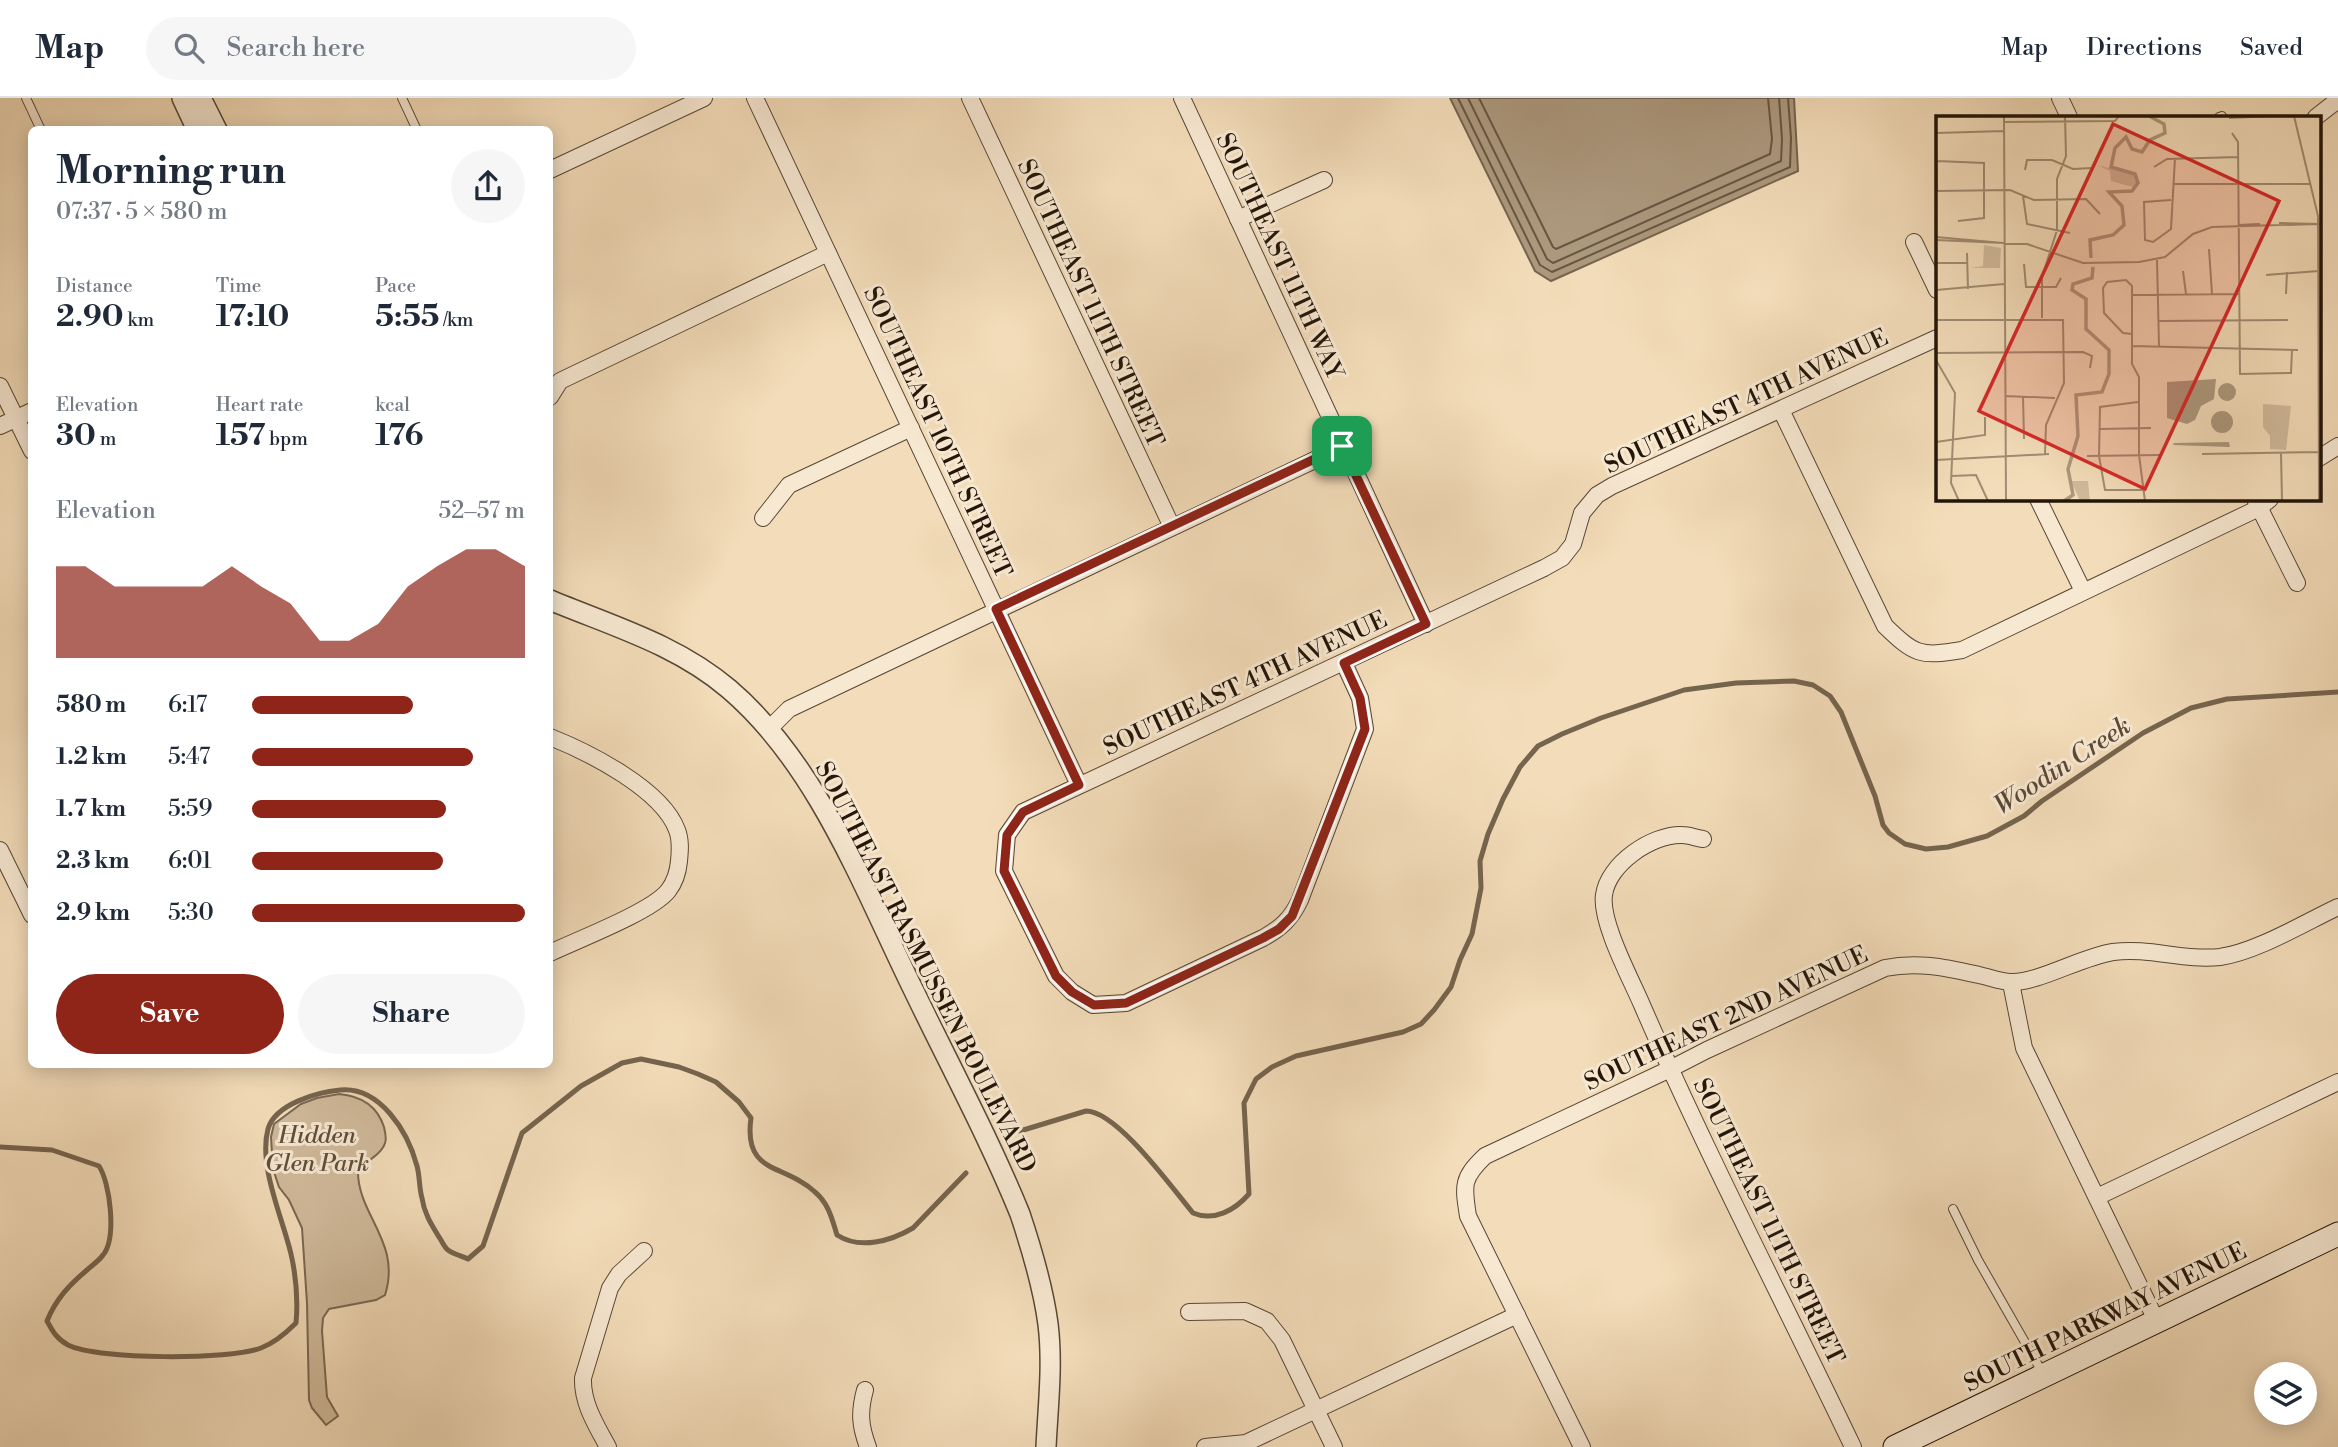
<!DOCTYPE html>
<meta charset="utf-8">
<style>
body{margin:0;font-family:"Libre Bodoni",serif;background:#f6f6f7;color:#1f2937;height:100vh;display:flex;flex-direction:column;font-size:26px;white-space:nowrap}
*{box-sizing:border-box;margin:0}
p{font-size:23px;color:#747a83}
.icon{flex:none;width:38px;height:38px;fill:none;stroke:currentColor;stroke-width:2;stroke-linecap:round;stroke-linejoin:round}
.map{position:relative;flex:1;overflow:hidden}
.side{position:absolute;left:28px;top:28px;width:525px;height:942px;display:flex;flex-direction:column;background:#fff;border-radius:10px;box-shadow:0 4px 18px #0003}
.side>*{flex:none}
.buttons{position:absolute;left:2254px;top:1264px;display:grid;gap:14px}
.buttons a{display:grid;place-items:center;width:63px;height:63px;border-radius:50%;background:#fff;box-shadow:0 4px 18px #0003;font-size:35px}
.pin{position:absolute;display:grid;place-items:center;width:60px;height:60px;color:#fff;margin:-30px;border-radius:14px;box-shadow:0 4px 10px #0006}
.round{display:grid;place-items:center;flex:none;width:74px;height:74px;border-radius:37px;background:#f6f6f7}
.headline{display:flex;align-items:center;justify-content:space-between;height:119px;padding:0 28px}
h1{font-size:38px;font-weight:700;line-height:52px}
.stats{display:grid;grid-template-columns:repeat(3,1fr);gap:10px;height:119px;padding:7px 28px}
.stats div{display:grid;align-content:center}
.stats b{font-size:30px;font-weight:700}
.stats small{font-size:19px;font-weight:400}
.stats p{font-size:19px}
.chart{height:196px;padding:14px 28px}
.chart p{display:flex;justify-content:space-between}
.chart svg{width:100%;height:126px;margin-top:7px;fill:#8f2418;opacity:.7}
.cta{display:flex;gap:14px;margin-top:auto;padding:14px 28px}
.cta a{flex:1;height:80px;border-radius:42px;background:#8f2418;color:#fff;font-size:28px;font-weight:700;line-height:80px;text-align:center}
.cta a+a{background:#f6f6f7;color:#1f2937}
ul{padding:0 28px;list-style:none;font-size:23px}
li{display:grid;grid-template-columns:112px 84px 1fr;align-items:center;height:52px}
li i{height:18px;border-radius:9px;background:#8f2418}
header{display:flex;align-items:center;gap:42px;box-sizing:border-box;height:98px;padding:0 35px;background:#fff;border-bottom:2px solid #e0e1e3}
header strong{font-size:33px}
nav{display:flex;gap:38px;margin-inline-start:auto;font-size:24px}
.search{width:490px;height:63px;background:#f6f6f7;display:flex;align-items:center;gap:18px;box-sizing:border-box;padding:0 24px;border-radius:38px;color:#747a83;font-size:26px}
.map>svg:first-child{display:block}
.green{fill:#d0ba9b;stroke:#7a6852;stroke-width:2}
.water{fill:#ac987d;stroke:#75644e;stroke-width:2}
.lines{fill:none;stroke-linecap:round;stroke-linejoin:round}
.shore{stroke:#685642;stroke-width:2}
.stream{stroke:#75644e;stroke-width:5}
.service-casing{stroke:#574734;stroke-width:10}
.minor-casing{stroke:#574734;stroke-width:18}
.tertiary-casing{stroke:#574734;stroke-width:22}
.secondary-casing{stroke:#231508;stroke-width:25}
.service{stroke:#f7e8d2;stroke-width:8}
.minor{stroke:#f7e8d2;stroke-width:16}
.tertiary{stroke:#f7e8d2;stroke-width:19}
.secondary{stroke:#f7e8d2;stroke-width:23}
.route-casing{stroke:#fff;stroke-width:14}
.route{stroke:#8f2418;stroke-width:9}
.labels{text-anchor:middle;stroke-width:6;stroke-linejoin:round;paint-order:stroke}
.street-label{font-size:24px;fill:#231508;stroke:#f7e8d2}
.park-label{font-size:24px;font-style:italic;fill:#604f3b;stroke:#f7e8d2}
.water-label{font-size:26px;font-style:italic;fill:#5a4937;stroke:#f7e8d2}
.inset-river{fill:none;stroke:#ac987d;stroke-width:3.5}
.inset-road{fill:none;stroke:#a08c72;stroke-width:2}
.view{fill:#d62828;fill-opacity:0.15;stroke:#d62828;stroke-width:3.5}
.inset-edge{fill:none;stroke:#231508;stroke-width:3.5}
</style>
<header>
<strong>Map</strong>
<div class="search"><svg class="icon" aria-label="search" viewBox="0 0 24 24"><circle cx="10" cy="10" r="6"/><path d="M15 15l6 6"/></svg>Search here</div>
<nav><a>Map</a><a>Directions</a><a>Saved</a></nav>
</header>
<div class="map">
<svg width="2338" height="1349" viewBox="0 0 2338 1349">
<rect width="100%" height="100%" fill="#f3dcb9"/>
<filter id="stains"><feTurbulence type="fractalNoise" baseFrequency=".00286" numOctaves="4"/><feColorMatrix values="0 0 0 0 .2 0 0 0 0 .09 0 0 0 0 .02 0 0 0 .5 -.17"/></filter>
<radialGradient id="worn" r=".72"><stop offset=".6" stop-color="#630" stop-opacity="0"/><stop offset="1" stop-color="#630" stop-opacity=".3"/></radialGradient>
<path class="green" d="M339,996c22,2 38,11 45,33 1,5 3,12 1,16 -3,11 -20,19 -27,27 -1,45 44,72 27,125l-9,5 -47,9 -6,9 -1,13 5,66 11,19 -12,9 -14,-17 -3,-8 -2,-97 -5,-75 -13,-28 -10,-13 -6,-18 -2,-32 3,-13 27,-20 16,-6z"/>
<polygon class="water" points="1450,0 1794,0 1798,73 1551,183 1535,173"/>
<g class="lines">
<g class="shore">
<polyline points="1458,0 1540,167 1552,174 1790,69 1791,40 1788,0"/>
<polyline points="1468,0 1547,161 1553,165 1781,63 1782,41 1779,0"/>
<polyline points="1479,0 1553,149 1556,151 1770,56 1772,41 1768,0"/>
</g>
<g class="stream">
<path d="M1020,1033l66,-20c31,0 86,77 107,102 21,9 42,-3 56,-19l-5,-91 12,-24 16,-12 24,-11 107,-24 18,-8 13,-14 17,-23 9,-27 12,-26 9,-46 -1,-27 8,-27 15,-35 17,-32 18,-21 24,-12 39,-16 83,-28 52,-7 58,-2 19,4 17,11 11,16 34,84 8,29 6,8 16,11 21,5 22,-2 39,-11 37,-20 18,-15 101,-68 48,-25 36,-9 111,-7"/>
<path d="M0,1049l52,3 47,16c11,17 18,72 4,89 -4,6 -11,10 -16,15 -18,15 -31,29 -40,51 6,11 10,18 21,24 30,15 162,15 193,3 13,-5 25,-15 35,-25 2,-22 0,-47 -5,-69 -8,-35 -33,-88 -23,-125 7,-25 50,-37 72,-39 40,-4 68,42 77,76 3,11 2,22 5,32 2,15 9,26 17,39 3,4 5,10 9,13 5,4 14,6 20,9l15,-13 39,-113 59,-47 41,-23 19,-4 38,8 19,7 18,8 23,20 12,16c-8,57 33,45 64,74 14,12 17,27 22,43 23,15 54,6 76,-7l53,-55"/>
</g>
<defs>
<g id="service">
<polyline points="26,0 41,32"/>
<polyline points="402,0 417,32"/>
<polyline points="2219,19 2222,18"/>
<polyline points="1953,1111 1978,1162 2042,1274"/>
</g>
<g id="minor">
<polyline points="755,0 1079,687"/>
<polyline points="970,0 1172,429"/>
<polyline points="1182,0 1426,526"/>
<polyline points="2060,0 2069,19"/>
<polyline points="2316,19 2338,2"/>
<polyline points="550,72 704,0"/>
<polyline points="1238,121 1324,82"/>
<polyline points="1914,144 1937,192"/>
<polyline points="0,288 32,353"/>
<polyline points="550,299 560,283 828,155"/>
<path d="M1781,312l104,216c30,29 35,31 77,24l297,-142 11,-9"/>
<polyline points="0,328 32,313"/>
<polyline points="2319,360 2338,348"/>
<polyline points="2038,401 2083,493"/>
<polyline points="2255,401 2297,485"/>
<polyline points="763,420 789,387 911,330"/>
<path d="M1344,565l16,35 5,31 -65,171c-9,19 -19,28 -37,38l-137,65 -33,2 -21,-13 -16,-16 -52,-105 3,-36 16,-23 521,-244 18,-10 11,-14 9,-31 15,-18 15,-9 325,-148"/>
<polyline points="769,631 789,611 1342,349"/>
<path d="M550,639c38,15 112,52 127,93 4,10 3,21 2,31 -1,12 -4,21 -11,30 -17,21 -91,49 -118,62"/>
<path d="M1703,741c-7,-1 -14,-4 -21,-4 -30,-1 -74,29 -78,60 -4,27 27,84 38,110 65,150 141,295 211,442"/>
<polyline points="0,752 32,817"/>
<polyline points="2011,885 2024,950 2157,1224"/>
<polyline points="2097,1099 2338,984"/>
<polyline points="1189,1214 1245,1213 1267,1223 1282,1242 1334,1349"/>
<path d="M865,1292c-6,22 -5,36 3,57"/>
<path d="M608,1349c-12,-22 -26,-44 -25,-69l27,-90 9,-14 25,-23"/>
<polyline points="1205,1349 1246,1345 1517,1217"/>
<path d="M1582,1349l-114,-231c-5,-31 -6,-38 17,-60l185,-87 37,-19 178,-82c33,-7 62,0 94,7 10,2 22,7 32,7 27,1 70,-25 102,-30 36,-5 71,9 107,5 36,-5 84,-34 118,-50"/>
</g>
<g id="tertiary">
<polyline points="182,0 197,32"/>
<polyline points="201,0 217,32"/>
<path d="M550,502c62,26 126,44 179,89 88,75 134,198 184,300 36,75 76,149 107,225 12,36 23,72 28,110 5,40 0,82 -2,123"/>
</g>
<polyline id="secondary" points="1895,1349 2338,1136"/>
</defs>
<use href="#service" class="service-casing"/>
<use href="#minor" class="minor-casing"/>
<use href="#tertiary" class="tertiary-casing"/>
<use href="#secondary" class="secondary-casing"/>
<use href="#service" class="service"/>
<use href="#minor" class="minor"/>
<use href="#tertiary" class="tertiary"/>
<use href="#secondary" class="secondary"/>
</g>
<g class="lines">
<defs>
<polygon id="route" points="1342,348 1426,526 1344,565 1360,600 1365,631 1292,818 1279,831 1263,840 1126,905 1094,907 1072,894 1056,878 1004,773 1007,737 1023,714 1079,687 996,511"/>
</defs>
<use href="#route" class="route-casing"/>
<use href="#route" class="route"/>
</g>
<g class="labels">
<g class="street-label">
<text transform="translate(1280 158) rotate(65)" y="8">SOUTHEAST 11TH WAY</text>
<text transform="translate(1091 205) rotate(65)" y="8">SOUTHEAST 11TH STREET</text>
<text transform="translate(1746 303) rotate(-25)" y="8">SOUTHEAST 4TH AVENUE</text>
<text transform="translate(938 334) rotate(65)" y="8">SOUTHEAST 10TH STREET</text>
<text transform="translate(1245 585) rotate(-25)" y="8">SOUTHEAST 4TH AVENUE</text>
<text transform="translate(926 869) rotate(63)" y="8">SOUTHEAST RASMUSSEN BOULEVARD</text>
<text transform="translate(1726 920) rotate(-25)" y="8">SOUTHEAST 2ND AVENUE</text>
<text transform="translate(1769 1123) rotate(64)" y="8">SOUTHEAST 11TH STREET</text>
<text transform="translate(2105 1219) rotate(-26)" y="8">SOUTH PARKWAY AVENUE</text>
</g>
<g class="park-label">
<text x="317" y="1045">Hidden<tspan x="317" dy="28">Glen Park</tspan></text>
</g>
<g class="water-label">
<text transform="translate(2062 667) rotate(-33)" y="9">Woodin Creek</text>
</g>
</g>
<g transform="translate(1936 18)">
<rect width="385" height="385" fill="#f3dcb9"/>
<path d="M161,49l39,10v13l-25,-7 -1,-10zM48,129l17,3 -1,20h-29l12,-2zM327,288l28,2 -5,44 -16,-1v-13l-7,-9zM135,365h17l2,20h-10z" fill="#d0ba9b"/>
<path d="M280,263l-2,20 -13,7 -6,14 -8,4 -20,-6v-36zM282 276a9 9 0 1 1 18 0a9 9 0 1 1-18 0ZM275 306a11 11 0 1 1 22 0a11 11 0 1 1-22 0ZM293,326l1,5 -57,-2 1,-2z" fill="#ac987d"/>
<path class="inset-river" d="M155,142l-1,-18 23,-5 11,-10 -2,-19 -13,-14 23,-1 6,-8 -3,-9 -24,-7 4,-19 11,-11 6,12 10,3 8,-12 15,-7 -1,-9 -15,-8M128,385l9,-6 -5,-26 10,-33 -2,-41 26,-3 7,-18v-24l-23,-21v-30l-14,-9 1,-6 19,-6 1,-11"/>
<path class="inset-road" d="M68,0l2,385M358,0l24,100 1,285M293,2l43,-2M68,6l111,-1 4,-5M0,17l68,-2M296,17l6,9 2,232 51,-1 1,-23M0,26l1,49M1,45l47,2v55l-26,3M218,51l13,-8 71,-2M89,54l2,-10h25l21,9 19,-1M238,68h137M0,75l74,-1 24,10 52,-1 14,15M87,80l4,28 43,9M235,84l-27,2 1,38 8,2 18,-13 4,-71M343,107l42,1M302,109l22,-1M0,121l67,6M0,124l91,4 56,19 56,-1 26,-5 28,-23 19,-7 106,-3M273,133l3,45M31,137l1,36M221,144l2,86M0,147h32M88,148l2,23h30l5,-9M247,155l3,23M330,159l52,-4M0,174l68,-6M350,178l1,-22M196,179l107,-1M106,202v-41l15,-47v-51l9,-23 -1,-40M0,204h127l1,63 -18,42 -1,29M223,205l129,-1M196,218l-9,-1 -19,-20 -1,-25 4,-6 19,-2 6,6v78l7,13v78l6,46M196,230l166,4M0,237l147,-1 9,4 -2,12M0,244l19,33 -4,90 8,18M69,280l50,2M87,280l1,43M202,286l-38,5 -1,49 6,34h40M163,313l52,-1M0,326l49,-7v-18M345,337l1,48M266,338l117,-2M151,340l74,-1M0,344l113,-6M15,360l25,-1 12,26"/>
<path class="view" d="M177,8l166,77 -134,288 -166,-78z"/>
<rect width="385" height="385" class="inset-edge"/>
</g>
<rect width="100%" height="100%" filter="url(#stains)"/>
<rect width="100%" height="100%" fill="url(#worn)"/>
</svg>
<div class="buttons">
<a><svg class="icon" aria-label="layers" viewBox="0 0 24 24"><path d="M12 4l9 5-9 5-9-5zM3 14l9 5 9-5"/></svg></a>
</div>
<div class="pin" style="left:1342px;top:348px;background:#1e9e55"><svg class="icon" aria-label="arrive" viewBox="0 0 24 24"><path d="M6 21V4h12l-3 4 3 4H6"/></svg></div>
<section class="side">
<div class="headline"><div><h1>Morning run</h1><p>07:37 · 5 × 580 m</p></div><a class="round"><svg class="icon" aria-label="share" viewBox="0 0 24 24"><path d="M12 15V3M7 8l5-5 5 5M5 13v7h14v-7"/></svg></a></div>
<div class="stats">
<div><p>Distance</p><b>2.90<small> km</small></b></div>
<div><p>Time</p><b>17:10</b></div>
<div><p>Pace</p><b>5:55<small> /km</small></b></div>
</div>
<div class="stats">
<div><p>Elevation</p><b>30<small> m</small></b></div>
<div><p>Heart rate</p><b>157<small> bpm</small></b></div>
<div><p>kcal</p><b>176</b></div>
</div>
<div class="chart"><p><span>Elevation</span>52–57 m</p>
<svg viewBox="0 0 160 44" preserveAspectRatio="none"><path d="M0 44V12L10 12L20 19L30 19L40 19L50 19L60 12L70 19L80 25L90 38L100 38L110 32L120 19L130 12L140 6L150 6L160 12V44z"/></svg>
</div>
<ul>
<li><b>580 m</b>6:17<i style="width:59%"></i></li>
<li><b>1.2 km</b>5:47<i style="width:81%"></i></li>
<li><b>1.7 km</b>5:59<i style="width:71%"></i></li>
<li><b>2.3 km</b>6:01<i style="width:70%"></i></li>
<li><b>2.9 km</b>5:30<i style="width:100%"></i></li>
</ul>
<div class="cta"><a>Save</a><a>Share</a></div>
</section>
</div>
